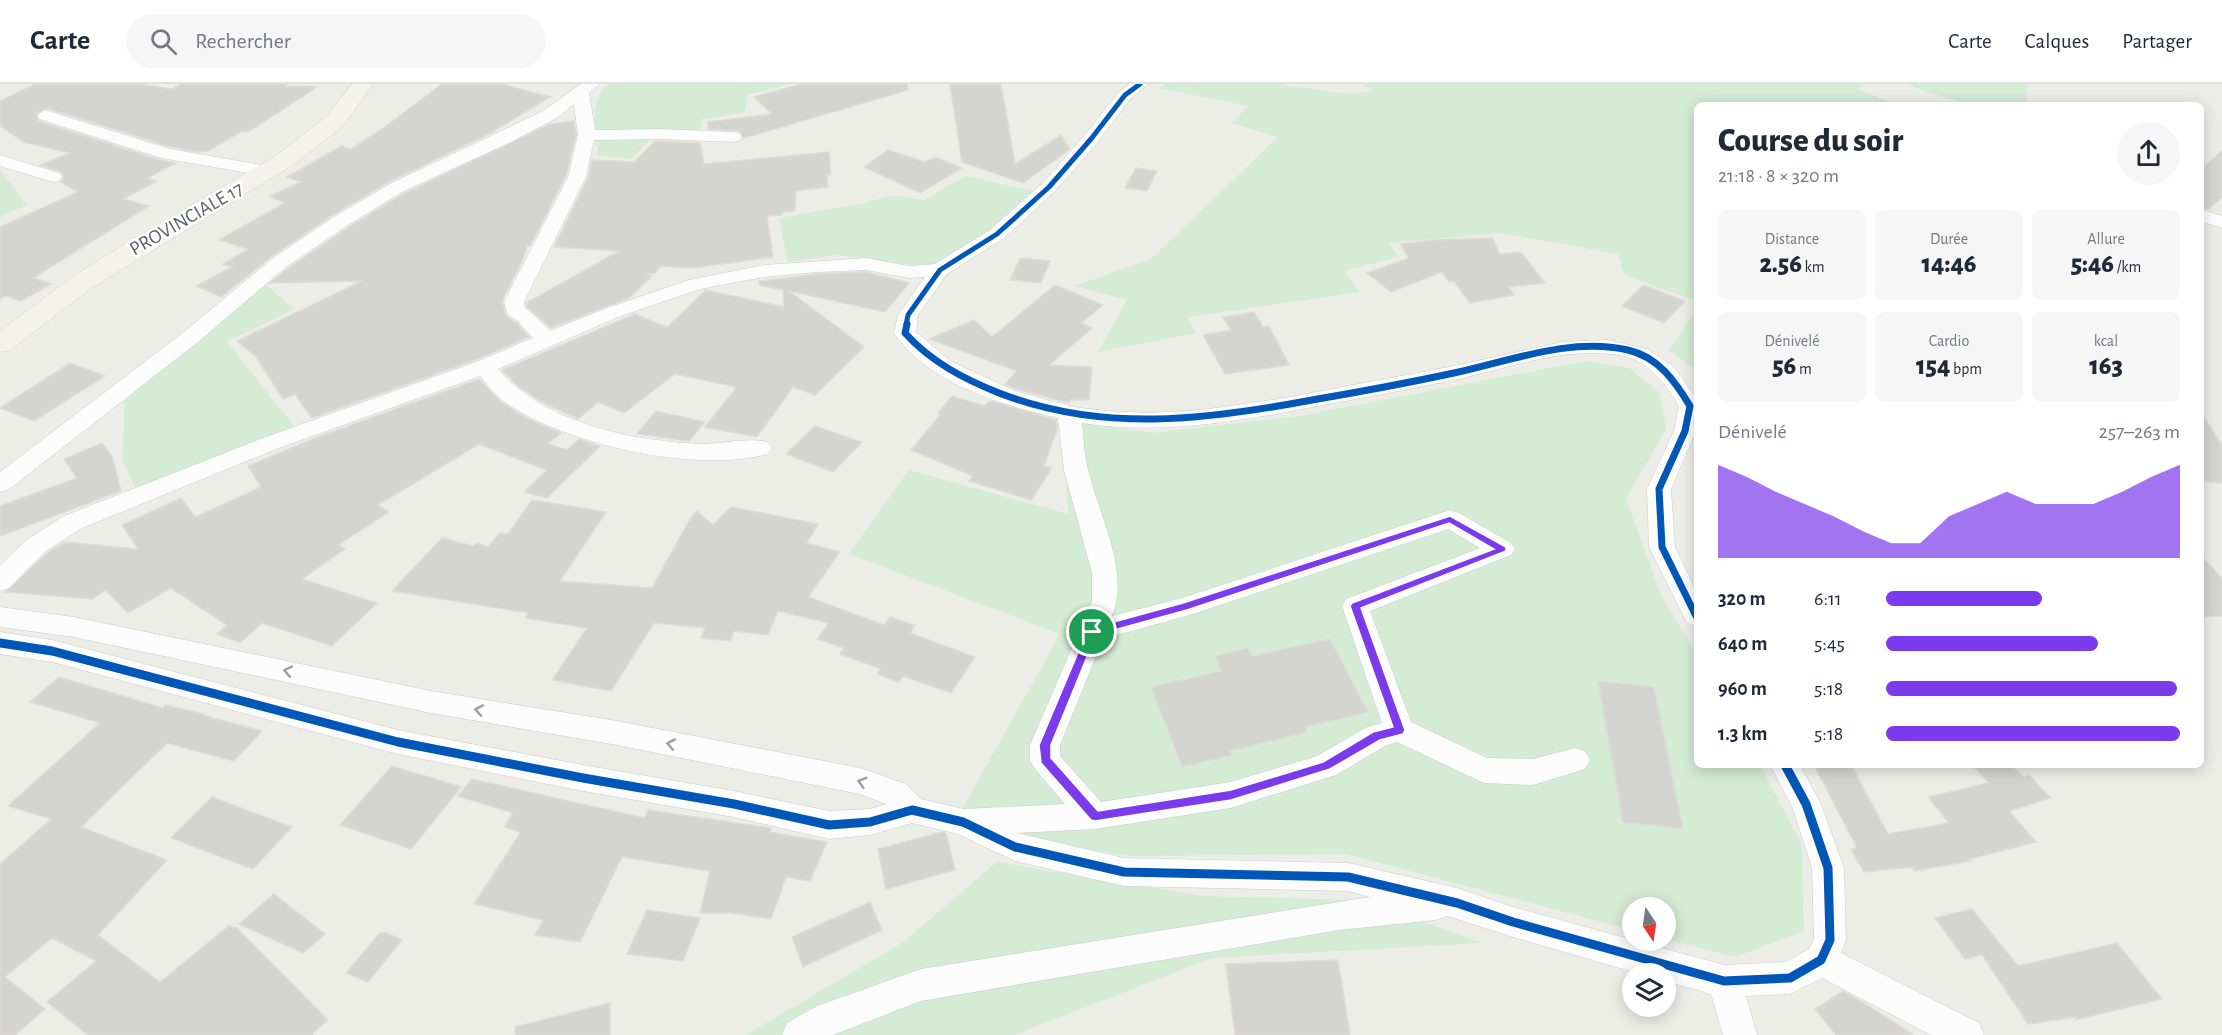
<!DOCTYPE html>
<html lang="fr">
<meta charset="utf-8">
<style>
body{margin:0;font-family:"Alegreya Sans",sans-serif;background:#f6f6f7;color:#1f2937;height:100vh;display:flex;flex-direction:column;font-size:22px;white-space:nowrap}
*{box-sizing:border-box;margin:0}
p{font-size:20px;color:#747a83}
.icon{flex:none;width:33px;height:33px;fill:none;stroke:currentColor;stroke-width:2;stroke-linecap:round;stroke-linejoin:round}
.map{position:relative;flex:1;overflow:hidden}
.details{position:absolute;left:1694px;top:18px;width:510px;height:666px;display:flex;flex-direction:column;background:#fff;border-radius:9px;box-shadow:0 3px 15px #0003}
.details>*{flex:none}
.needle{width:39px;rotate:167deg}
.buttons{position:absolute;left:1622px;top:813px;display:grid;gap:12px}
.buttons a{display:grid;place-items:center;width:54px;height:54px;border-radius:50%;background:#fff;box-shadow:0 3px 15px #0003;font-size:30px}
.pin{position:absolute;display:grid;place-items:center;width:51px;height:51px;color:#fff;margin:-26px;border:3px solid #fff;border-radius:50%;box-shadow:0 2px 6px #0007}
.round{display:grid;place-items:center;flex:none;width:63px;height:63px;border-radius:32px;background:#f6f6f7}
.summary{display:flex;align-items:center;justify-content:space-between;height:102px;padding:0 24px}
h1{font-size:33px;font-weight:800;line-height:45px}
.metrics{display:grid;grid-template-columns:repeat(3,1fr);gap:9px;height:102px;padding:6px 24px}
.metrics div{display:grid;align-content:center;border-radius:9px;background:#f6f6f7;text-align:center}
.metrics b{font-size:26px;font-weight:800}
.metrics small{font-size:16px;font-weight:400}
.metrics p{font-size:16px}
.chart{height:168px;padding:12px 24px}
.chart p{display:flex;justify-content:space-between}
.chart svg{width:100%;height:108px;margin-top:6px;fill:#7c3aed;opacity:.7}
ul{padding:0 24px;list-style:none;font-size:20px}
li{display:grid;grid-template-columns:96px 72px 1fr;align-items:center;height:45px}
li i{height:15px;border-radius:8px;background:#7c3aed}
header{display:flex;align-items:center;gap:36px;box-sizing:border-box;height:84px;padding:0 30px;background:#fff;border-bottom:2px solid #e0e1e3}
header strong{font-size:28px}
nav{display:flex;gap:33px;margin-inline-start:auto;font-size:21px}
.search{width:420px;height:54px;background:#f6f6f7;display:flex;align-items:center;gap:15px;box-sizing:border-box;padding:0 21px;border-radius:33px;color:#747a83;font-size:22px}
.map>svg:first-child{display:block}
.green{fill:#d4ebd4}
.building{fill:#d4d4d1;stroke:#dddcd7;stroke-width:1.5}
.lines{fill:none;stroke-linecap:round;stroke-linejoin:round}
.minor-casing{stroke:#cacbca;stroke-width:1}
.major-casing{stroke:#d7d2b4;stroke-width:1}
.minor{fill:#fcfcfc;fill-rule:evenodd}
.major{fill:#f3f3e9;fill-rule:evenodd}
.cycleway-far2-casing{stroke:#fff;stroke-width:8}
.cycleway-far1-casing{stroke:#fff;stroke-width:10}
.cycleway-casing{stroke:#fff;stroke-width:13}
.cycleway-far2{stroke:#0057b8;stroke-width:5}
.cycleway-far1{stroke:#0057b8;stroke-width:7}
.cycleway{stroke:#0057b8;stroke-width:9}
.oneway{stroke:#9d9ea3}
.route{fill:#7c3aed;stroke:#fff;stroke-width:1.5;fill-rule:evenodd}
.labels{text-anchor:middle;stroke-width:5;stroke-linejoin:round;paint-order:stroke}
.far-street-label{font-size:20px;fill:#5d6067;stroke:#fff}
</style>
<header>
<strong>Carte</strong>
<div class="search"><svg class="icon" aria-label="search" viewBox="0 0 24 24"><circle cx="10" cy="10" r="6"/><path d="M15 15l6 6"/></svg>Rechercher</div>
<nav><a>Carte</a><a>Calques</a><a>Partager</a></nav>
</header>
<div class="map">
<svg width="2222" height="951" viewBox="0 0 2222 951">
<rect width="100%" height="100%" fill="#edede8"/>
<g class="green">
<path d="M609,0h180l-41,11 -4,18 -43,6v14l-44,-1 -25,27 -34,-4c-3,-22 -9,-56 11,-71z"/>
<polygon points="1166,0 1277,0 1350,10 1375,6 1361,0 1864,0 1856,5 1900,21 1696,21 1696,217 1624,191 1618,170 1501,149 1389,159 1398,173 1344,187 1360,208 1188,233 1195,249 1098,268 1127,216 1075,202 1151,175 1278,53 1231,39 1249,22 1158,4"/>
<polygon points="1905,0 2028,0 2025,21 1967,21"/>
<polygon points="0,86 27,121 0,132"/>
<polygon points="965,92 1034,107 968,165 933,183 836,171 788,178 779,134 861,120 893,111 925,116"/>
<polygon points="265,200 294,225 227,258 294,342 136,405 123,378 124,317"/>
<polygon points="1696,226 1696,286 1669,266"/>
<polygon points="1586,277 1629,284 1660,309 1666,345 1626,415 1661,511 1696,570 1696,681 1760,681 1802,761 1804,847 1735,873 1665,855 1665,824 1632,824 1632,846 1346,770 1129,772 952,743 1060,550 849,470 909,386 1068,430 1064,337 1152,349 1299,332"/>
<polygon points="997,778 1202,812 1362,816 1482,859 1212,874 1014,951 746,951 902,859"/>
</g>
<g class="building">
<polygon points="35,0 137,0 172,5 181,0 287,0 286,2 317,3 248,48 242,47 208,67 198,68 171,63 46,24 36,29 38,37 160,76 176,79 147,94 157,97 123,115 149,122 33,194 51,200 21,217 5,212 0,215 0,143 78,108 61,98 64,93 61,88 40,81 70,69 24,58 0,42 0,17"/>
<polygon points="442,0 502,0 550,13 492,48 495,47 389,98 333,131 271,173 221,213 196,202 232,183 223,180 248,165 219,156 284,119 270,112 301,98 287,93 341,62 351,65 382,45"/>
<polygon points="802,0 907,0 908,6 744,54 739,47 708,45 708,38 772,30 754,13"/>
<polygon points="950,0 1001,0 1015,80 1061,51 1070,65 1023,99 962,78"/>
<polygon points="574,37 576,51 566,92 530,162 527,162 522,177 502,217 506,232 517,239 529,253 475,276 312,334 295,310 283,315 256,273 237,257 362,197 270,199 287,185 349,143 403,110 550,40"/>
<polygon points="655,57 700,59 704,80 829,68 831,91 827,91 828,103 796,107 795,127 783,128 782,131 767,132 773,173 692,184 661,182 655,189 645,190 652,192 629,214 551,244 527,223 526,219 619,167 554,163 588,94 592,76 634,78"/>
<polygon points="888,66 925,78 935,73 962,84 920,109 864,83"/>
<polygon points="2222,67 2222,113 2208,125 2200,123 2200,86"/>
<polygon points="1136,84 1157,87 1147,107 1125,104"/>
<polygon points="1492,154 1500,170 1521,168 1545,199 1509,203 1514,211 1470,219 1454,197 1449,198 1442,188 1391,208 1367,189 1409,174 1400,160 1434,156"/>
<polygon points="1020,174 1050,177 1041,199 1010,196"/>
<polygon points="866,188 909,199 885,228 789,207 864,263 815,311 793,303 757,353 705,343 737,303 675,290 624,329 598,318 578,335 540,317 518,302 502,286 635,230 667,243 706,206 784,223 783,206 759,201 759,197 817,190"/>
<polygon points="1055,201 1103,221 1081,239 1092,244 1049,281 1092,283 1089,316 1070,316 1069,319 1016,305 1005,300 1017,287 929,255 974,236 992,253"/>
<polygon points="1643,201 1685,217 1664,239 1622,222"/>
<polygon points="1254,228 1263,243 1269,242 1289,281 1225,290 1203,251 1231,246 1223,233"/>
<polygon points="70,279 105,292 34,337 0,324"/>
<polygon points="479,295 501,318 527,334 561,349 548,360 567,366 579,355 600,362 547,414 524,408 547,386 479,360 378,421 389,428 338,461 345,465 302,495 377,519 332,562 262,539 240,559 217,550 227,541 171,504 128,529 105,506 93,515 5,508 47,469 65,458 138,465 122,441 181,414 195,433 261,403 248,382 315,354"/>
<polygon points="952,312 985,322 990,317 1056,336 1057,346 1044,382 1052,384 1031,416 969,397 973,392 911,366 941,330 938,329"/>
<polygon points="656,327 705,338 689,357 637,350"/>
<polygon points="2200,327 2222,361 2222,399 2200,397"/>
<polygon points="815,342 862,358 833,388 786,370"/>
<polygon points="102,359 112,372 121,407 0,452 0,422 77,394 64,375"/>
<polygon points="532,416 606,428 560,497 652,504 691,433 697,427 713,441 731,423 818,440 807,459 840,468 808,513 884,541 890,533 915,541 910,549 975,573 951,609 903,592 899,598 877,590 881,585 840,570 844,564 817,555 829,539 778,527 768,551 734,547 730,557 701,554 705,544 654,539 611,607 552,596 587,544 525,534 529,529 392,507 442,454 473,462 477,459 488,463 500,449 508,450"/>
<polygon points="2200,471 2222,494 2222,532 2200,533"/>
<polygon points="1330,555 1368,628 1305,643 1307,648 1230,667 1232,671 1182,683 1151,603 1221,587 1215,572 1248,564 1252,572"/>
<polygon points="59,593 163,624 165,621 204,630 202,631 262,647 234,677 167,659 81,743 167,776 98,851 160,898 230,841 234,845 236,843 328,936 311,951 88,951 47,918 96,877 52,854 5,893 45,925 15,951 0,951 0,780 51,735 8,722 100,639 30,618"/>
<polygon points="1598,597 1654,603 1683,745 1623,738"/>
<polygon points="1814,681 1851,681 1888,750 1949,739 1928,713 1989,699 1972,681 2011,681 2023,693 2029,691 2051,714 2009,727 2036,758 1970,775 1971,777 1914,787 1912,783 1864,788 1851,765 1857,764"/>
<polygon points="392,682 461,703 411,765 340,741"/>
<polygon points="472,695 644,734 648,726 771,744 770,748 827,758 810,797 786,793 771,835 731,829 700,829 710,787 622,773 580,858 535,851 543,836 474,820 521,748 504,743 513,729 458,712"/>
<polygon points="212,713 292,743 253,785 171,754"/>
<polygon points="942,748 946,749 955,786 886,805 878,765"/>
<polygon points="274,810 325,850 303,869 239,840"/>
<polygon points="870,818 882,846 803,883 792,853"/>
<polygon points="1972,825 2018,882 2117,859 2162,915 2075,936 2077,933 2028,940 1982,871 1965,875 1935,834"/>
<polygon points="647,826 700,834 683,877 627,870"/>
<polygon points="380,849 387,849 402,856 368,898 346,889"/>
<polygon points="1338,876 1350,951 1235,951 1226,880"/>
<polygon points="1843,907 1859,916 1914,951 1836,951 1815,925"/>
<polygon points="610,919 610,951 516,951 515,943"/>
</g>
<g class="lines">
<defs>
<g id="minor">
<path d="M581,0h19l-11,9 6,37 65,-1 73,3 6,1 3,4 -3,4 -6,1 -73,-3 -66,1 -8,37 -62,125 1,6 7,5 18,18 54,-22 85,-29 75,-15 102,-7 43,8 26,-2 55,-34 53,-47 42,-48 34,-43 11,-8h18l-17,14 -34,45 -42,48 -51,47 -57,36 -29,41 -2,17 36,30 63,29 58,16 33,4 43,2 52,-3 78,-11 175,-33 109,-24 44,-2 40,9 26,17 23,32v33l-25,58 4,58 21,44v35l-9,-3 -38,-76 -2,-58 27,-58 5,-25c-13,-21 -30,-45 -56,-50 -57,-11 -114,12 -169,24 -49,10 -98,19 -147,28 -74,14 -150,27 -225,15 2,16 2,34 7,50 11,43 41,101 23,143l70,-18 268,-88 9,3 52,30 4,6 -4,6 -141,56 41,111 76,36 46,1 42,-11 10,3 5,9 -5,9 -52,16 -49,-2 -87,-41 -12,4 -49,29 -105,33 -136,21 -78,4 107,25 224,5 109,25 56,19 211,58 62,-3 23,-13 5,-10 -2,-71 -20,-62 -22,-41h30l21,39 23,64 2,72 -5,13 138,70 5,12h-53l-109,-57 -32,16 -44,2 11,39h-34l-12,-41 -46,-13v-7h-25l-127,-37 -66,-21 -11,4 -97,10 -418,71 -88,34h-51l5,-12 30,-17 104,-37 449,-72 -22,-6 -224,-5 -109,-25 -57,-27 -46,-11 -42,12 -41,4 -95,-22 -151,-26 -185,-37 -346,-92 -52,-8v-22l52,8 346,90 185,35 151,26 95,20 41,-2 16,-5 -26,-10 -243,-49 -186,-32 -357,-76 -74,-10v-20l74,10 357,74 186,30 243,47 46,16 15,15 43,10 101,-5 -30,-35 -5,-9v-15l62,-143v-29l-28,-103 -6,-52c-57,-13 -129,-34 -164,-85l4,-18 27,-38 -16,1 -43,-8 -49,2 -53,5 -64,12 -82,28 -120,52c46,54 133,72 202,75 22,0 47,-7 68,-2l4,6 -4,6c-72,20 -206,-10 -266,-54 -9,-7 -15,-16 -22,-24l-201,72 -197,80 -36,23 -37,37 -9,3v-26l28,-26 36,-23 199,-78 213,-76 57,-24 -15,-17 -10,-6 -4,-13 64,-125 10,-42 -4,-31 -19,15 -44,23 -109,50 -54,33 -62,42 -88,75 -190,148 -8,2v-20l184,-140 88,-73 62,-42 56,-33 153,-73zM1448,445l32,19 -134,51 -4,7 40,117 -15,4 -50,29 -86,26 -130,20 -41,-46v-11l43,-106 90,-25z"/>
<polygon points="45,26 170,65 267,82 273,83 276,87 273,91 267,92 161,74 39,35 37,31"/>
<polygon points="0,71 59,89 62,93 59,97 53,98 0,82"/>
<polygon points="2200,125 2222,132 2222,144 2200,137"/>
</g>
<polygon id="major" points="352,0 373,0 343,42 293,81 93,203 10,266 0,268 0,247 75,191 117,165 277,71 327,32"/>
</defs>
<use href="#minor" class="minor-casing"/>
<use href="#major" class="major-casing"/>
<use href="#minor" class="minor"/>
<use href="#major" class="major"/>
<defs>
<polyline id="cycleway-far2" points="906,241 908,231 940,186 997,150 1049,103 1091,55 1125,11 1140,0"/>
<path id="cycleway-far1" d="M907,240l-2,9c26,29 59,46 94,60 104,40 207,27 313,7 47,-8 95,-17 142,-27 56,-12 116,-36 174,-23 30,7 47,31 62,56l-5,25 -26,58 3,58 34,69"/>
<polyline id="cycleway" points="0,559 52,567 398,658 583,694 734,720 829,741 870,738 912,726 963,738 1015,763 1124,788 1348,793 1457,819 1513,838 1724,897 1790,894 1821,876 1830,856 1828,784 1806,720 1785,681"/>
</defs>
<use href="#cycleway-far2" class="cycleway-far2-casing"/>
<use href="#cycleway-far1" class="cycleway-far1-casing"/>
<use href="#cycleway" class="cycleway-casing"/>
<use href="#cycleway-far2" class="cycleway-far2"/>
<use href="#cycleway-far1" class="cycleway-far1"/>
<use href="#cycleway" class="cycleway"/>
</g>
<defs><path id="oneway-chevron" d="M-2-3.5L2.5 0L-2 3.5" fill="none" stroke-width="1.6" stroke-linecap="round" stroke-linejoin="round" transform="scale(1.5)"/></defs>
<g class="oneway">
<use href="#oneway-chevron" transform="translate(288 587) rotate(-168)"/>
<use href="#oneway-chevron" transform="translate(479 626) rotate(-170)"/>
<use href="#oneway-chevron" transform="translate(671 660) rotate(-169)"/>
<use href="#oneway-chevron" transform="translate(862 698) rotate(-164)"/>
</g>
<path class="route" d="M1450,432l56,31v4l-145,57 44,122 -2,4 -23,6 -50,29 -99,31 -136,21 -4,-1 -50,-57 -2,-18 49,-116 95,-26zM1449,439l45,26 -142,54 -2,3 43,121 -20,5 -50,30 -92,28 -133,21 -47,-53v-13l45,-110 91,-25z"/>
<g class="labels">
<g class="far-street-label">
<text transform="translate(186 134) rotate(-30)" y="7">PROVINCIALE 17</text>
</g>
</g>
</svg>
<div class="buttons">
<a><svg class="needle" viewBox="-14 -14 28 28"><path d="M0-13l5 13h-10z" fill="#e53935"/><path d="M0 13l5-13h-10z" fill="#747a83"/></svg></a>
<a><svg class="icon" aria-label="layers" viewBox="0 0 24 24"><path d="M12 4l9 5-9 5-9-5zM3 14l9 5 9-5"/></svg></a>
</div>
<div class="pin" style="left:1092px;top:548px;background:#1e9e55"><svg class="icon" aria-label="arrive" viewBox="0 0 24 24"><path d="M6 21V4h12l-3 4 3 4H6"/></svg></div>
<section class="details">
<div class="summary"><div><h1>Course du soir</h1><p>21:18 · 8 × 320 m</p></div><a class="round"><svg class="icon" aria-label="share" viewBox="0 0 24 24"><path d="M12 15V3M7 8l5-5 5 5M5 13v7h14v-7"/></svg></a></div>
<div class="metrics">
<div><p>Distance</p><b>2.56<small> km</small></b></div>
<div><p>Durée</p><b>14:46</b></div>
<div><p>Allure</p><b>5:46<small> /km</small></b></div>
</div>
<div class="metrics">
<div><p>Dénivelé</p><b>56<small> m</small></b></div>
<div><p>Cardio</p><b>154<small> bpm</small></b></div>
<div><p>kcal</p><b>163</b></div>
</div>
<div class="chart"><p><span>Dénivelé</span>257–263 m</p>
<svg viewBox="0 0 160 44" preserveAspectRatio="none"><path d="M0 44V6L10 11L20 17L30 22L40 27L50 33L60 38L70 38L80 27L90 22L100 17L110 22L120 22L130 22L140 17L150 11L160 6V44z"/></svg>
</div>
<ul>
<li><b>320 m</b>6:11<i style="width:53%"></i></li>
<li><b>640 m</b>5:45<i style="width:72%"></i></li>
<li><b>960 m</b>5:18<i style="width:99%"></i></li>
<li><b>1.3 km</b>5:18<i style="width:100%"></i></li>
</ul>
</section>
</div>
